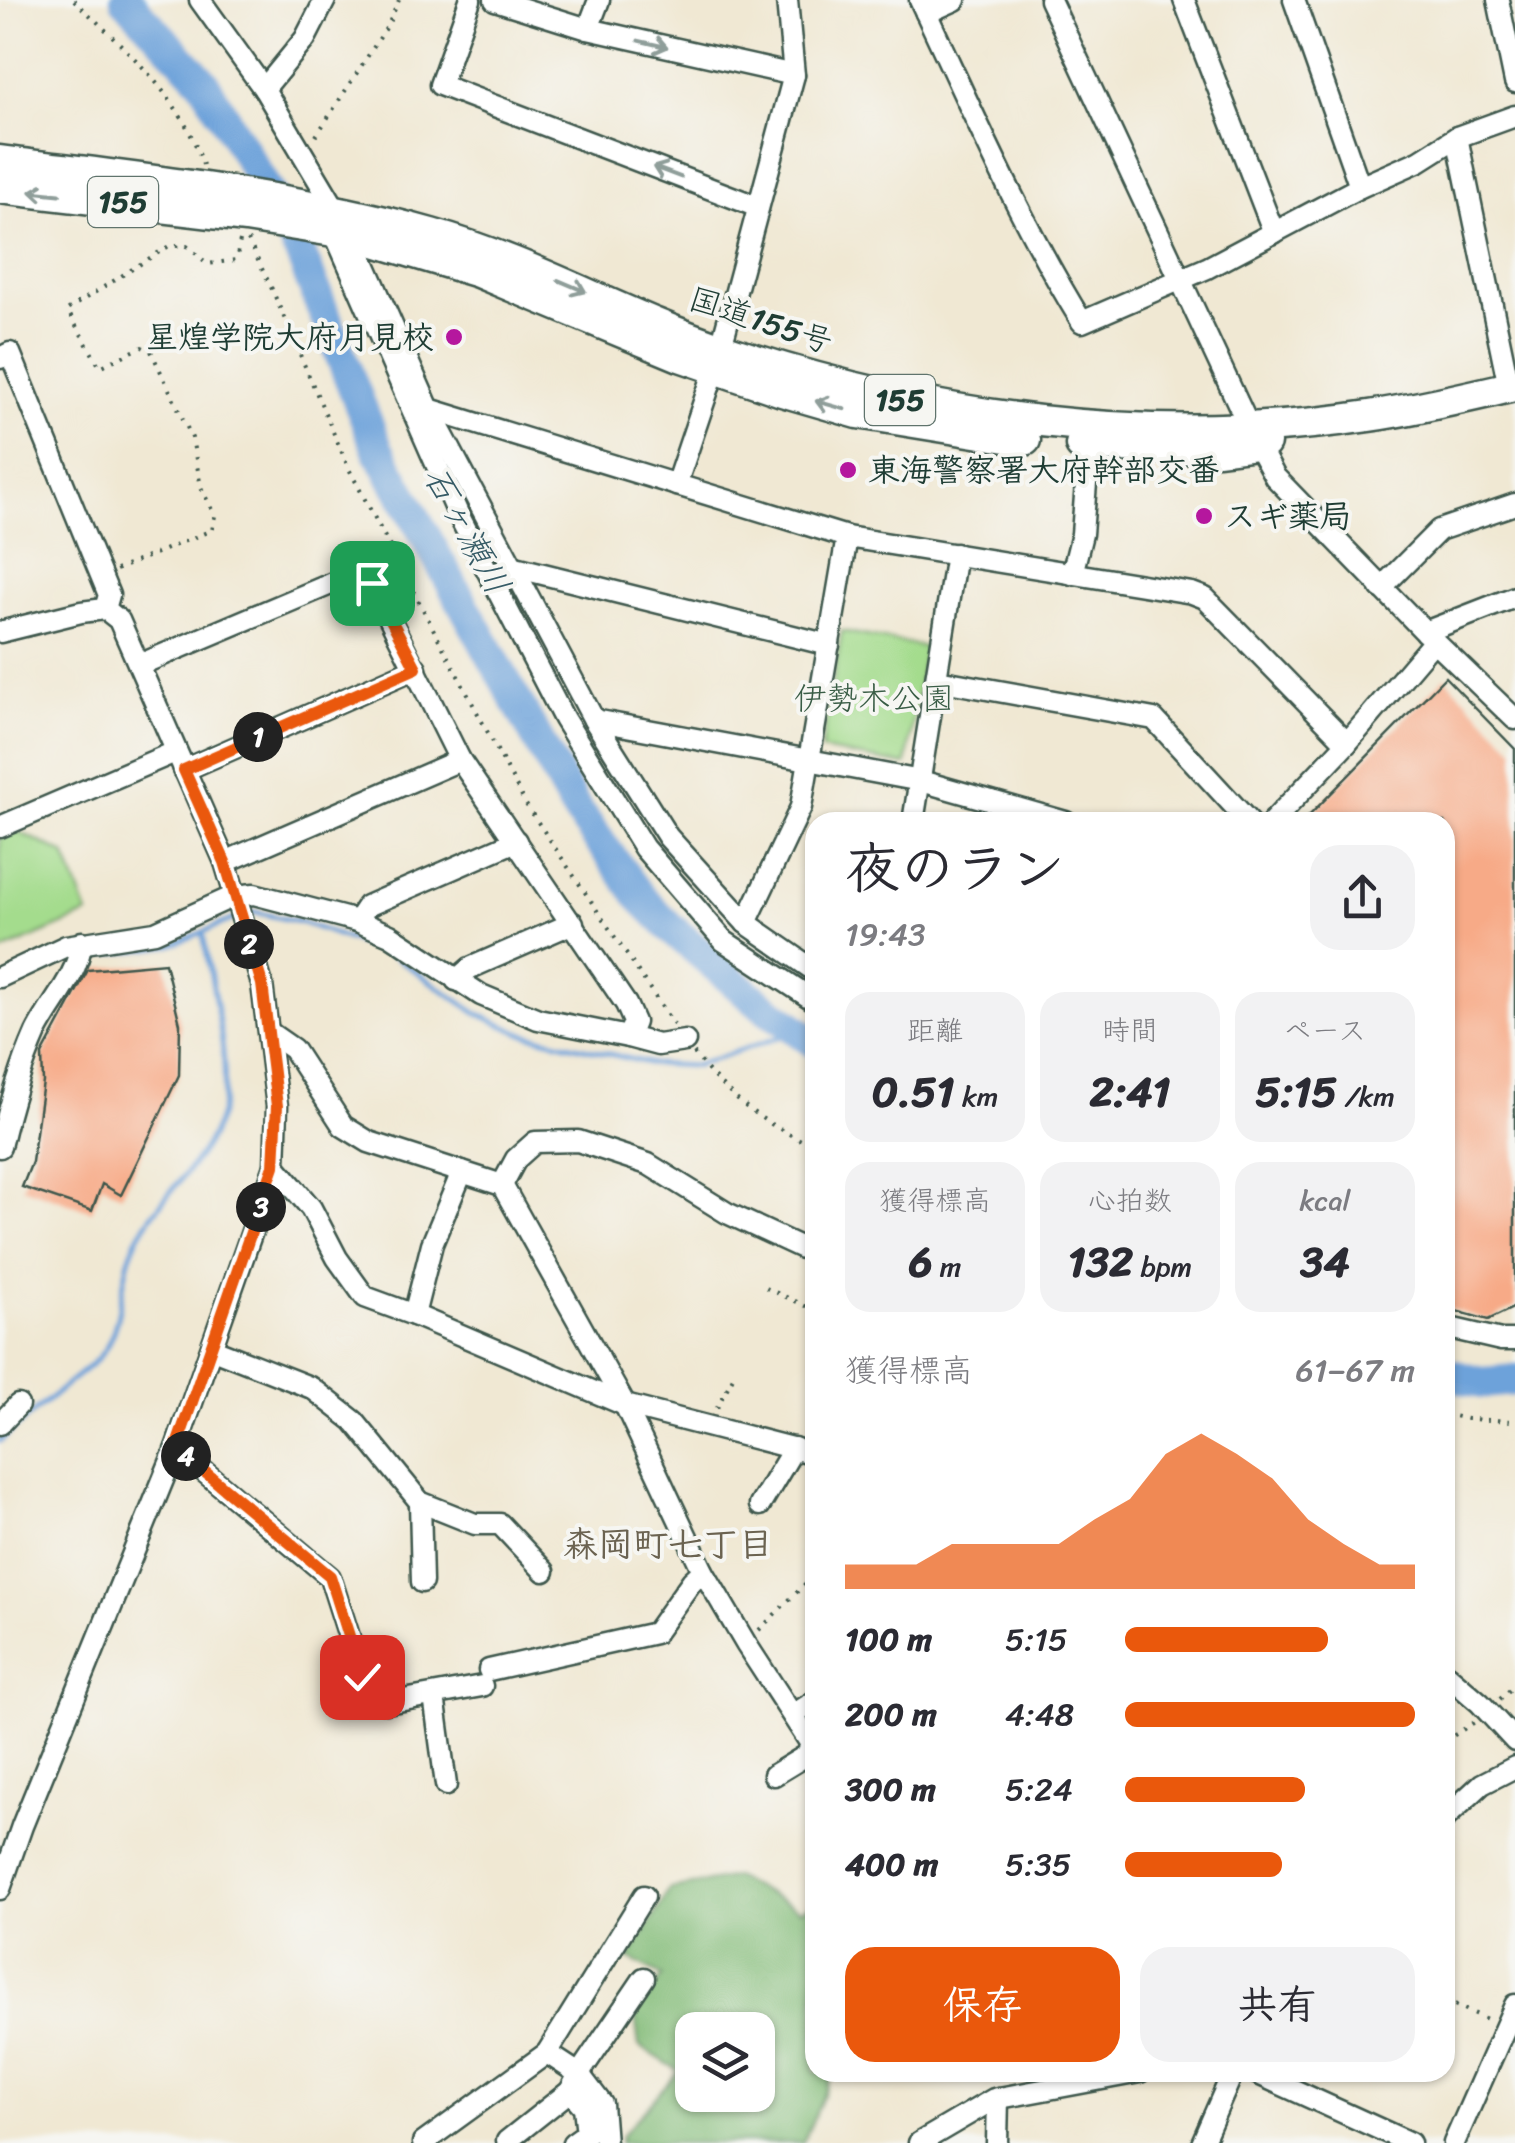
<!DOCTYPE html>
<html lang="ja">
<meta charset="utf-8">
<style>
body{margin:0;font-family:Sriracha,"Klee One",sans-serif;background:#f2f2f3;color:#2b2b33;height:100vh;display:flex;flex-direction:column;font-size:38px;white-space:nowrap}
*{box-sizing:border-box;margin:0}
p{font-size:32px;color:#7c7c81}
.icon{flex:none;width:55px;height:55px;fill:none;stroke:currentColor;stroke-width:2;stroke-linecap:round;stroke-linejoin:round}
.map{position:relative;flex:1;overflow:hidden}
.details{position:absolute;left:805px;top:812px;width:650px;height:1270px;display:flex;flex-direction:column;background:#fff;border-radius:30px;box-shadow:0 2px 8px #0004}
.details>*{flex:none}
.buttons{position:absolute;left:675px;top:2012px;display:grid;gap:20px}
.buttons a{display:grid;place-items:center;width:100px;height:100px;border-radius:20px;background:#fff;box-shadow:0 2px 8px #0004;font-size:50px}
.pin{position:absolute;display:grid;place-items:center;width:85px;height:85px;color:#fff;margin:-42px;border-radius:20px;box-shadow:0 5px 15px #0006}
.km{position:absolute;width:50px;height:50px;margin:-25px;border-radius:50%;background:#222;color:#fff;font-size:28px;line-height:50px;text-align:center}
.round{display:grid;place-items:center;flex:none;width:105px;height:105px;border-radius:30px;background:#f2f2f3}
.head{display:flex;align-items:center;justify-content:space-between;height:170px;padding:0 40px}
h1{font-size:55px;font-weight:700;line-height:75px}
.metrics{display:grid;grid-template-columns:repeat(3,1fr);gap:15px;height:170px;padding:10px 40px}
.metrics div{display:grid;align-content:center;border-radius:25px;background:#f2f2f3;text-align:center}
.metrics b{font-size:42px;font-weight:700}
.metrics small{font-size:28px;font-weight:400}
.metrics p{font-size:28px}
.chart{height:280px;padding:20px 40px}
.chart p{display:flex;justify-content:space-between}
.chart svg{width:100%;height:180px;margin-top:10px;fill:#ea580c;opacity:.7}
.primary-button{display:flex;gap:20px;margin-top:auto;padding:20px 40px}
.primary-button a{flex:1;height:115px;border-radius:30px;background:#ea580c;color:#fff;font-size:40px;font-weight:700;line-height:115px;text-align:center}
.primary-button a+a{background:#f2f2f3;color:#2b2b33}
ul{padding:0 40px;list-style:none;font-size:32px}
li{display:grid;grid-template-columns:160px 120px 1fr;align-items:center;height:75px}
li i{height:25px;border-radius:12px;background:#ea580c}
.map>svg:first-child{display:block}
.green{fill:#a4dc8d;stroke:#628c60;stroke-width:2.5}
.forest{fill:#83bc78;stroke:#517c56;stroke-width:2.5;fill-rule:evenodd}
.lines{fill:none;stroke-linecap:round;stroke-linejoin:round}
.stream{stroke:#6da2da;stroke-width:5}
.river{stroke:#6da2da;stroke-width:32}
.building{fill:#f7aa87}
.minor-casing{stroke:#3e574c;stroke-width:25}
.highway-casing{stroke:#3e574c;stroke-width:35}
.path{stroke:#3e574c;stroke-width:4;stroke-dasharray:2.5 8;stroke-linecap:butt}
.minor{stroke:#fff;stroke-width:20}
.highway{stroke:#fff;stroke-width:30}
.oneway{stroke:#8f9e9a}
.route-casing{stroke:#fff;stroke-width:20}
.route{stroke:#ea580c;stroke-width:12}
.poi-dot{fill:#b5179e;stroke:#f6f6f2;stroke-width:4}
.labels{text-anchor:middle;stroke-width:8;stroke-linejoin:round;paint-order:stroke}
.shield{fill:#f6f6f2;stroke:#60746d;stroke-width:2.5}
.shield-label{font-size:30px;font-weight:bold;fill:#1f3d34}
.street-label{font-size:32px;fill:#1f3d34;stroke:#f6f6f2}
.poi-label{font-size:32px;font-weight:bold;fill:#1f3d34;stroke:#f6f6f2;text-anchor:start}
.park-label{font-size:32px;fill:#3a5d46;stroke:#f6f6f2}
.water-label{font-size:35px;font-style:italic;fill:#365b66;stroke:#f6f6f2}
.neighbourhood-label{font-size:35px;font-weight:bold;fill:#6b6351;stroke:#f6f6f2}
</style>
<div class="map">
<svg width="1515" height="2143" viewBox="0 0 1515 2143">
<rect width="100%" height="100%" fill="#f6f6f2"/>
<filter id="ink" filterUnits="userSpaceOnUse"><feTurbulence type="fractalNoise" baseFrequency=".01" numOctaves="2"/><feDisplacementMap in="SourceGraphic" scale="20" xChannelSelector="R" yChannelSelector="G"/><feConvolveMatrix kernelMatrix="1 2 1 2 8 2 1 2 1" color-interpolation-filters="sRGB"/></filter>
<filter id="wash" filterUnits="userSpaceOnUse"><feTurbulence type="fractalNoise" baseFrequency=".0048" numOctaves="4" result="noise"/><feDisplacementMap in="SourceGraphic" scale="40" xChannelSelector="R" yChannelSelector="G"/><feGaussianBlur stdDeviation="2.25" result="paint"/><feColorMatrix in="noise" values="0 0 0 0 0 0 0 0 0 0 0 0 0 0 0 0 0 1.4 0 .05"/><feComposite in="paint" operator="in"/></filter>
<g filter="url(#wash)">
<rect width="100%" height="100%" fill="#f0e8d3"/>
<g class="green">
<polygon points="842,631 925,647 906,765 821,750"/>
<polygon points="17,831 65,854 88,914 0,952 0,838"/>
</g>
<path class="forest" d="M734,1877l67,33 14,-9v171l18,1 -30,70h-183l1,-7 58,-65 -40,-25 -4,-31 27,-39 -33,-18 41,-69zM692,2030h66v65h-66z"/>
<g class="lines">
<g class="stream">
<polyline points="245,915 255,912 303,923 390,954 478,1014 520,1033 652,1064 694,1066 797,1031"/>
<polyline points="82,958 172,945 234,919"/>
<polyline points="0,988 71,959"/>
<path d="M0,1441c23,-20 47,-40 70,-59 9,-8 21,-16 29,-25 24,-28 20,-75 34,-109 23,-53 81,-89 90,-148 7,-44 -13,-121 -20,-167"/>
</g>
<g class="river">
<polyline points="126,0 203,81 279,211 301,255 378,450 576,809 642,899 672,929 755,1000 815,1043"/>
<polyline points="1445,1373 1482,1383 1515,1380"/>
</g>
</g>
<g id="blocks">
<g class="building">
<polygon points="1445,677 1515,749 1515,1307 1488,1320 1445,1308 1445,822 1303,822"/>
<polygon points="165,963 180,1024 179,1075 121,1195 102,1184 92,1211 22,1187 32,1162 43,1082 42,1055 88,970"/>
</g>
</g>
</g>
<g filter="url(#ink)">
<use href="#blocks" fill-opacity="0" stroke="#3e574c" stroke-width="2.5"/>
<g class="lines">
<defs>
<g id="minor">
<polyline points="200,0 264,89 336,210"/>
<polyline points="470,0 440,85 758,207"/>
<polyline points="495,0 588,29"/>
<polyline points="599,0 588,29 794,75"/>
<path d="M920,0c51,108 99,220 162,322l125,-54 153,-81 59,-26 38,-24 58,-21"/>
<polyline points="1050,0 1257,444 1275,477 1434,641 1515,719"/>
<polyline points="1184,0 1274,233"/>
<polyline points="1294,0 1360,187"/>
<polyline points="1498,0 1515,82"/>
<polyline points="926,13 955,0"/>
<polyline points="264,89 305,39 325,0"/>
<polyline points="1457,137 1509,387"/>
<polyline points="334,232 459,516 564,719 644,848 724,941 815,1001"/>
<polyline points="352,234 429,409 594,720 668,837 746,923 815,971"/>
<polyline points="0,358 10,353 109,595 105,609"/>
<polyline points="429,409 847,537 1192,593 1205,598 1347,743"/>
<polyline points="676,485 715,369 794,75 787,0"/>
<polyline points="511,566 829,645"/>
<polyline points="1072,574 1082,534 1089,445"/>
<polyline points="1381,588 1439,530 1515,504"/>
<polyline points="0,632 81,612 105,609 119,620 225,862 262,984 277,1106 275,1166 176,1448 22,1826 0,1889"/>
<polyline points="1425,632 1515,597"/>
<polyline points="937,680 1154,719 1249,822"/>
<polyline points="594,720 921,781 1066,822"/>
<polyline points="184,770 416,668"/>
<polyline points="913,822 956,554"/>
<polyline points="1272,822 1347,743 1434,641"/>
<polyline points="0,827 175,752"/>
<polyline points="225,862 460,760"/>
<polyline points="357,921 367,906 516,841"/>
<polyline points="746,923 801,807 847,537"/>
<polyline points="0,977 66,946 155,932 234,896 254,894 357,921 390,935 481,995 538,1019 628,1037 634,1022 626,1004 460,760 372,583 359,572 139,665"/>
<polyline points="456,980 470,968 573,923"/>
<polyline points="270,1033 293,1049 343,1126 369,1142 502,1185 625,1405 703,1571 746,1644 811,1744 807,1755 774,1775"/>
<polyline points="628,1037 658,1045 685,1041"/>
<path d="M0,1147c9,-39 20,-78 36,-114 16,-32 40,-54 46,-91"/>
<polyline points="275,1166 311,1208 337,1258 365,1297 414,1315 625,1405 815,1454"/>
<polyline points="502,1185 516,1159 535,1142 578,1141 648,1164 727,1213 815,1254"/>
<polyline points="414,1315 432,1244 462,1172"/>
<polyline points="1445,1327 1501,1340 1515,1340"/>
<polyline points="213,1349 312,1388 354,1421 420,1502 475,1524 500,1524 544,1571"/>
<polyline points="0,1424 18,1405"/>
<polyline points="176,1448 330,1577 362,1677 387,1703 482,1686"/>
<polyline points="420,1502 422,1582"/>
<polyline points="760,1505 794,1448"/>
<polyline points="489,1670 655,1633 692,1581 703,1571"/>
<polyline points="1445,1673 1480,1703 1515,1741"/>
<polyline points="434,1696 446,1785"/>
<polyline points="793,1715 815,1701"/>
<polyline points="1445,1818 1482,1784 1515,1767"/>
<polyline points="547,2053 579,2074 644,1978"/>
<polyline points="1254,2072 1410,2143"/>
<polyline points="570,2091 584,2107 587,2133 573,2143"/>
<polyline points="423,2143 547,2053 644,1896"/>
<polyline points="509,2143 507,2141 570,2091 579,2074 602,2104 605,2143"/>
<polyline points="919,2143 994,2099 1140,2072"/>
<polyline points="997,2143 998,2098"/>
<polyline points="1202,2143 1233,2072"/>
<polyline points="1454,2143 1515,2005"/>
</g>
<g id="highway">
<path d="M0,161c145,19 291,34 431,73 101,28 192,82 291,115 207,70 430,100 647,67 49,-7 98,-19 146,-30"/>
<polyline points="0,188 246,217 352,234 478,272 680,356 782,391 858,413 1025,440"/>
<polyline points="1081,445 1219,449 1265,443"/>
</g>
</defs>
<use href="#minor" class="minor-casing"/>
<use href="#highway" class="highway-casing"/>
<g class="path">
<path d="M74,0c51,49 107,95 129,165"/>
<polyline points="316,136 388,25 399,0"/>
<polyline points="248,240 271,287 349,469 525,803 674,1025"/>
<polyline points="116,570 212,530 215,516 201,487 192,438 151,351 142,347 100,367 67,310 169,246 187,246 208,264 236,260 240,241"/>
<path d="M694,1053c33,44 70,72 121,93"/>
<polyline points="766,1288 815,1310"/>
<polyline points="717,1408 733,1377"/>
<polyline points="1445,1414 1467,1419 1515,1421"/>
<polyline points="759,1630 815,1574"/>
<polyline points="1500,1699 1515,1685"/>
<polyline points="1445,1741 1475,1722"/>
<polyline points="1445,2001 1487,2019"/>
</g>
<use href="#minor" class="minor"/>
<use href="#highway" class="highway"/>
</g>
<defs><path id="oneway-shaft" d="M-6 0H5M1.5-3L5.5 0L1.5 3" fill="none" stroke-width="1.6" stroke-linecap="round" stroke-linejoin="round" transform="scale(2.5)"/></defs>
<g class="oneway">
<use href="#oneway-shaft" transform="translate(653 44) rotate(13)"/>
<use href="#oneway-shaft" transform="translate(667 172) rotate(-159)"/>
<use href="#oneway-shaft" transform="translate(45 193) rotate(-174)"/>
<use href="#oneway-shaft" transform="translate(572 286) rotate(23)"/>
<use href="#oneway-shaft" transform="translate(830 405) rotate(-164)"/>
</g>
</g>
<g class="lines" filter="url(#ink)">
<defs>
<polyline id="route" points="362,1677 330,1576 176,1448 274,1166 277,1106 262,984 225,862 184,770 416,668 372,583"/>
</defs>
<use href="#route" class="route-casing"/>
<use href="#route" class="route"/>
</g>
<g class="poi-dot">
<circle cx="454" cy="337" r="10"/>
<circle cx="848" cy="470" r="10"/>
<circle cx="1204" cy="516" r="10"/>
</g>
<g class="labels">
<g class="shield">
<rect x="88" y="177" width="70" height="50" rx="8"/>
<rect x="865" y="375" width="70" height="50" rx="8"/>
</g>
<g class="shield-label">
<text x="123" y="212">155</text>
<text x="900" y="410">155</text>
</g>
<g class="street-label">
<text transform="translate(761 320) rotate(18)" y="11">国道155号</text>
</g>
<g class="poi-label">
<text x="434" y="348" text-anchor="end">星煌学院大府月見校</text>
<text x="868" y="481">東海警察署大府幹部交番</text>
<text x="1224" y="527">スギ薬局</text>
</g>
<g class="park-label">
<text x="874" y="709">伊勢木公園</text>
</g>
<g class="water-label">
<text transform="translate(467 530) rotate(61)" y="12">石ヶ瀬川</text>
</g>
<g class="neighbourhood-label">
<text x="668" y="1556">森岡町七丁目</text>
</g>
</g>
</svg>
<div class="buttons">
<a><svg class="icon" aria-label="layers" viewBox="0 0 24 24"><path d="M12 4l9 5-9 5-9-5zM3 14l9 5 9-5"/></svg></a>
</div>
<div class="pin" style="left:372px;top:583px;background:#1e9e55"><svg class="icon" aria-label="arrive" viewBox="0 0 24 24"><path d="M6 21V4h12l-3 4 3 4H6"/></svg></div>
<div class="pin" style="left:362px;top:1677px;background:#d93025"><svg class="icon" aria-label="check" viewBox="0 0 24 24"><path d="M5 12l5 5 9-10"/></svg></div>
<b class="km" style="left:258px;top:737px">1</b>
<b class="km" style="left:249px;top:944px">2</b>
<b class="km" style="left:261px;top:1207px">3</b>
<b class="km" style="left:186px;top:1456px">4</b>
<section class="details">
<div class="head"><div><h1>夜のラン</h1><p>19:43</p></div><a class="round"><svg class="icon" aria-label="share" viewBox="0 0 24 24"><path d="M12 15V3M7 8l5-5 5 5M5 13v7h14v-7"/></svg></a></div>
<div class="metrics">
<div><p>距離</p><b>0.51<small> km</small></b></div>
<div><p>時間</p><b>2:41</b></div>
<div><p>ペース</p><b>5:15<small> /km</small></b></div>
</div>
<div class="metrics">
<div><p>獲得標高</p><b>6<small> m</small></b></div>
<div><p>心拍数</p><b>132<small> bpm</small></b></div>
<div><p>kcal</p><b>34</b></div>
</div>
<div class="chart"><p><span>獲得標高</span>61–67 m</p>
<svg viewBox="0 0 160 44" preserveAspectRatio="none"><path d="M0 44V38L10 38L20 38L30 33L40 33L50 33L60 33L70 27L80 22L90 11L100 6L110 11L120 17L130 27L140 33L150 38L160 38V44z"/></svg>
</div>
<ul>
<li><b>100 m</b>5:15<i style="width:70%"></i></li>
<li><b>200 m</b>4:48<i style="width:100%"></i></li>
<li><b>300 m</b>5:24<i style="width:62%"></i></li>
<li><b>400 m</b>5:35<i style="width:54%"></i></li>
</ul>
<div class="primary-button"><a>保存</a><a>共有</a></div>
</section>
</div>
